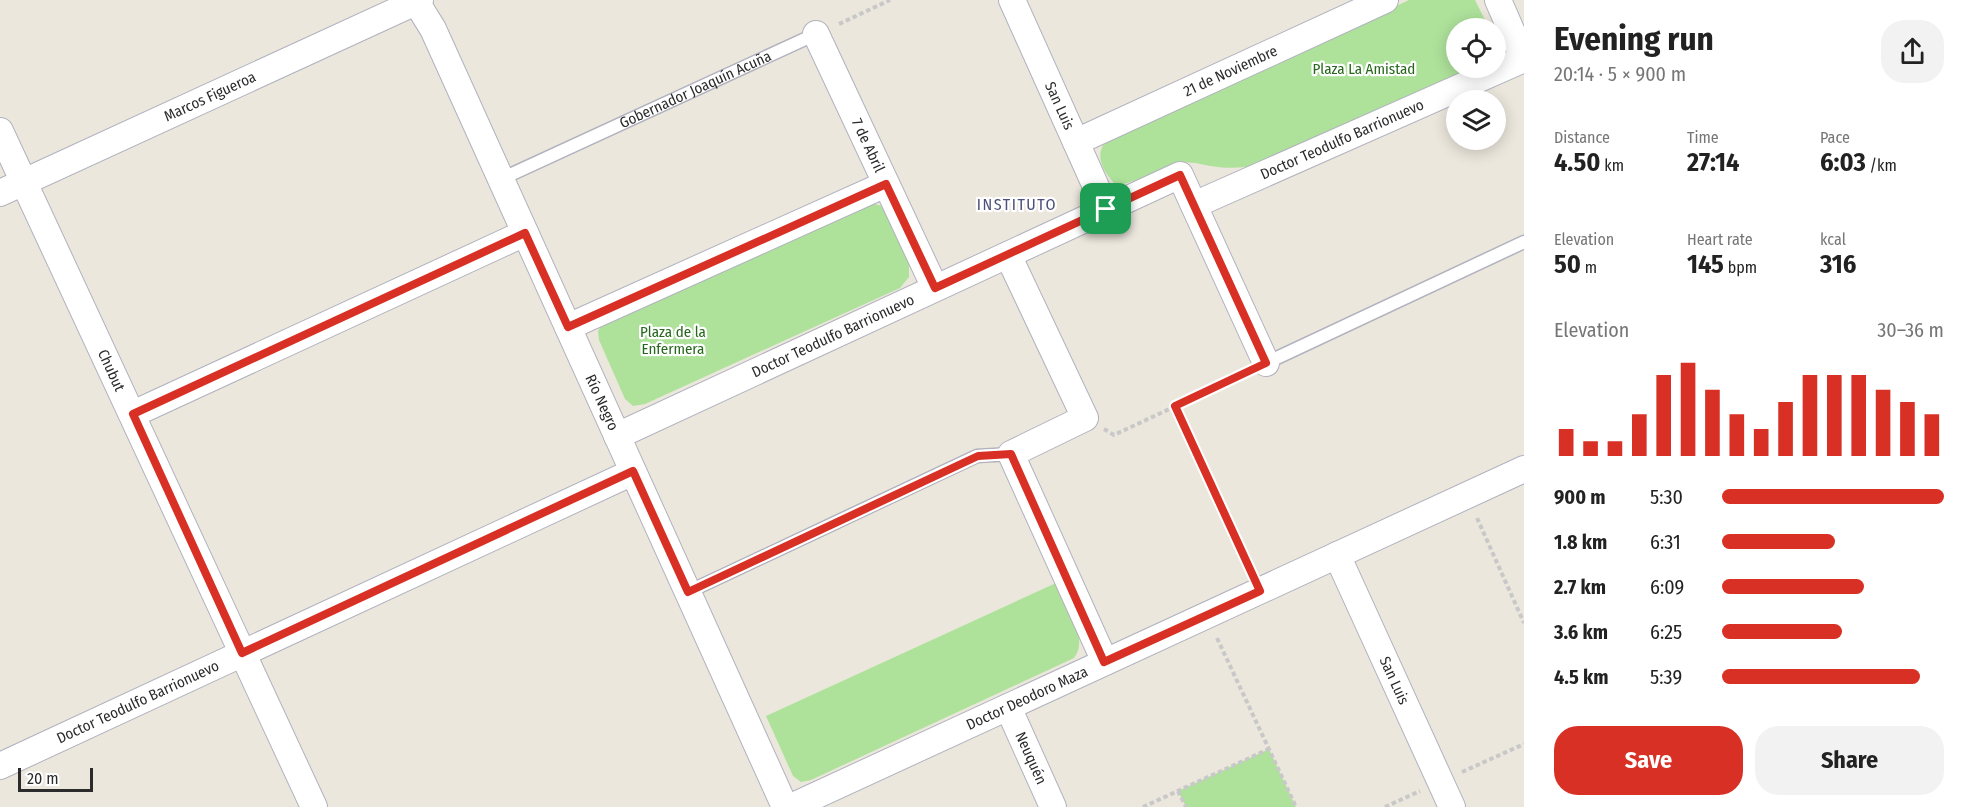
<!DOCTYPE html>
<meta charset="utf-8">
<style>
body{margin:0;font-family:"Fira Sans Condensed",sans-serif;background:#f2f2f2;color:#222;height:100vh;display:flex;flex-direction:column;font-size:22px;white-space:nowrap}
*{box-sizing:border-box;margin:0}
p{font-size:20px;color:#767676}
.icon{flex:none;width:33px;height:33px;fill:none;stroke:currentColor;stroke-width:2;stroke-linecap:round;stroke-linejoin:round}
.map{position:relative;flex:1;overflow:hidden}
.sheet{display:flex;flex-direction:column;background:#fff;width:450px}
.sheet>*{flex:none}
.tools{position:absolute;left:1446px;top:18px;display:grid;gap:12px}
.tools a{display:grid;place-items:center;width:60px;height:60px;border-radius:50%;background:#fff;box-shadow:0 3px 15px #0003;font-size:30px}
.scale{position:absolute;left:18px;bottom:15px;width:75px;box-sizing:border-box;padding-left:6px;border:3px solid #2b2b2b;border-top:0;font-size:16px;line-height:21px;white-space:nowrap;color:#2b2b2b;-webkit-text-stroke:4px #fff;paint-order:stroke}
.pin{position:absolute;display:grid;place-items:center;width:51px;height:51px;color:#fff;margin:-26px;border-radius:12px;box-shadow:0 3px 9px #0006}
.round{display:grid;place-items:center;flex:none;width:63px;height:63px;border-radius:24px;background:#f2f2f2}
.head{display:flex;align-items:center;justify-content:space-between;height:102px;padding:0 30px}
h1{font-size:33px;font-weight:700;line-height:45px}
.stats{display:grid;grid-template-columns:repeat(3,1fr);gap:9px;height:102px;padding:6px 30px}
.stats div{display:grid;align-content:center}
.stats b{font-size:26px;font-weight:700}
.stats small{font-size:16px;font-weight:400}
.stats p{font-size:16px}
.chart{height:168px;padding:12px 30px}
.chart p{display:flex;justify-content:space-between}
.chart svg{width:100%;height:108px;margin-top:6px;stroke:#d93025;stroke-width:6}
.button{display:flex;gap:12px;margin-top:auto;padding:12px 30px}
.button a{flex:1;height:69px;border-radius:24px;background:#d93025;color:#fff;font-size:24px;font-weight:700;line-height:69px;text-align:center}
.button a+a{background:#f2f2f2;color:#222}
ul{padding:0 30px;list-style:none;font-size:20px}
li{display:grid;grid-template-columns:96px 72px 1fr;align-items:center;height:45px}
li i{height:15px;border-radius:8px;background:#d93025}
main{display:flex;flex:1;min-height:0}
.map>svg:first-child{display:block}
.green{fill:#aee29b}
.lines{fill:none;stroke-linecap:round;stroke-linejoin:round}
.service-casing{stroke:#b1b2be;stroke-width:15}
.minor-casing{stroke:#b1b2be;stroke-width:28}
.path{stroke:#c8c8c8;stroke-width:4;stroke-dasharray:4.5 3;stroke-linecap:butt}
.service{stroke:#fff;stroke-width:12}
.minor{stroke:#fff;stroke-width:26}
.route-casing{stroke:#fff;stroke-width:12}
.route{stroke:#d93025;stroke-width:8}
.labels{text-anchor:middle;stroke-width:4.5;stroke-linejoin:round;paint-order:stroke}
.park-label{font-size:15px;fill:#26671c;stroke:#fff}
.street-label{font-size:15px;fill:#2b2b2b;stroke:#fff}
.neighbourhood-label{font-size:16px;letter-spacing:1.5px;fill:#4c517b;stroke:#fff}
</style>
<main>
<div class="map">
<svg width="1524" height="807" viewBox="0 0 1524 807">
<rect width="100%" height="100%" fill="#ece7dd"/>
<g class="green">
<path d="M1409,0h66l14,28h-33v40h14l-210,97c-14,2 -27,4 -42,2 -13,-1 -23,-6 -36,-4 -23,4 -43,20 -66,22 -12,-12 -22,-28 -11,-43z"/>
<polygon points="868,202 882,206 909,261 909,277 900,288 645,404 633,406 625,399 599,340 598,331 604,321"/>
<path d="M1056,583c9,21 34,55 18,75l-263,122 -10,2 -8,-6 -27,-60z"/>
<polygon points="1269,749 1296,807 1186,807 1178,791"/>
</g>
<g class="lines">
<defs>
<g id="service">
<path id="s1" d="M501,179l315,-145"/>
<polyline points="1266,363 1524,242"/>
<polyline points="688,592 977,456 1011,454"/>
</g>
<g id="minor">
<path id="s2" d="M415,0l18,29 352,778"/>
<path id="s3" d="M1012,0l94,209"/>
<polyline points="1498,0 1524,60"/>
<path id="s4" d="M816,34l119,254"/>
<path id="s5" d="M0,131l314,676"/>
<path id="s6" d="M1076,142l309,-142"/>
<path id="s7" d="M0,193l420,-193"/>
<path id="s8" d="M1194,205l330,-146"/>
<polyline points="1008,255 1085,418 1011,454 1105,662"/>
<polyline points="568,327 886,184"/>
<polyline points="133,414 525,233"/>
<path id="s9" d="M617,436l563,-261 86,188"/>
<path id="s10" d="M1337,555l115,252"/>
<path id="s11" d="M1008,707l45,100"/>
<path id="s12" d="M0,766l633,-294"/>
<path id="s13" d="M791,807l733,-338"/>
</g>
</defs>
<use href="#service" class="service-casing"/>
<use href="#minor" class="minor-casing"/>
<g class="path">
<polyline points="839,24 890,0"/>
<polyline points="1175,406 1250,568"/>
<polyline points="1104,429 1114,435 1244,374"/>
<polyline points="1477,518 1524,623"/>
<polyline points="1217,638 1296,807"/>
<polyline points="1462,772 1524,744"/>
<polyline points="1178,791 1186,807"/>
<polyline points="1143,807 1269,749"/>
<polyline points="1385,807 1420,791"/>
</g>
<use href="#service" class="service"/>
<use href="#minor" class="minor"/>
</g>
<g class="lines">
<defs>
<polygon id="route" points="1180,175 1266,363 1175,406 1260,591 1104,662 1011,454 978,456 688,592 633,471 242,653 133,414 525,233 568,327 886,184 935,288"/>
</defs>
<use href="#route" class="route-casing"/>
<use href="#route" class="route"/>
</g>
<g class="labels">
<g class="park-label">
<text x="1364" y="74">Plaza La Amistad</text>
<text x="673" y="337">Plaza de la<tspan x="673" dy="17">Enfermera</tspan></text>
</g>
<g class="street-label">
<text dy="5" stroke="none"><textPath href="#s6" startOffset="170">21 de Noviembre</textPath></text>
<text dy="5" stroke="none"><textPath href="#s1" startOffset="214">Gobernador Joaquín Acuña</textPath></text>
<text dy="5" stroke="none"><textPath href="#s7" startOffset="231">Marcos Figueroa</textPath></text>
<text dy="5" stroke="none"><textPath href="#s3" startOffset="116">San Luis</textPath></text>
<text dy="5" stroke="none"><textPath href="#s8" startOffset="162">Doctor Teodulfo Barrionuevo</textPath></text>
<text dy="5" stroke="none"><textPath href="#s4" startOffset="123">7 de Abril</textPath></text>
<text dy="5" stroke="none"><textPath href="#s9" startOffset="238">Doctor Teodulfo Barrionuevo</textPath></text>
<text dy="5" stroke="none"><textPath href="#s5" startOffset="264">Chubut</textPath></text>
<text dy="5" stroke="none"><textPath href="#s2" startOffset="444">Río Negro</textPath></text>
<text dy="5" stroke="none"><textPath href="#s10" startOffset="138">San Luis</textPath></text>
<text dy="5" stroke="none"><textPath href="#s13" startOffset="260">Doctor Deodoro Maza</textPath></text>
<text dy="5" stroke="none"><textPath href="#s12" startOffset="152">Doctor Teodulfo Barrionuevo</textPath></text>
<text dy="5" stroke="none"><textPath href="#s11" startOffset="56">Neuquén</textPath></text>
</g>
<g class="neighbourhood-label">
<text x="1017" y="210">INSTITUTO</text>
</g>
</g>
</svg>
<div class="tools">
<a><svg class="icon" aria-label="locate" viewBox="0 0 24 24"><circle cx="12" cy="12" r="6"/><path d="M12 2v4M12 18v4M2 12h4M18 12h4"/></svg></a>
<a><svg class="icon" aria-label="layers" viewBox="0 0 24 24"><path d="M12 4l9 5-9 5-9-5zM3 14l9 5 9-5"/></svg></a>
</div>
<div class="scale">20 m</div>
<div class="pin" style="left:1106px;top:209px;background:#1e9e55"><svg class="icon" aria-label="arrive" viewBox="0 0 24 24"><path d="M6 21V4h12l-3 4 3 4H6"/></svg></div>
</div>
<section class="sheet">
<div class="head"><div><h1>Evening run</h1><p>20:14 · 5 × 900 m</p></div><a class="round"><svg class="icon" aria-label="share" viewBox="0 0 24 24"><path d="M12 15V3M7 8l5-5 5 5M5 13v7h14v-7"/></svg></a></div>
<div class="stats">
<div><p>Distance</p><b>4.50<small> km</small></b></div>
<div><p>Time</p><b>27:14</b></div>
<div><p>Pace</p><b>6:03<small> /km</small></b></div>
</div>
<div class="stats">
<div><p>Elevation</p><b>50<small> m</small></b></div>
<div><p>Heart rate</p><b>145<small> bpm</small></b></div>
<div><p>kcal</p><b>316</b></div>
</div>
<div class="chart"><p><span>Elevation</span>30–36 m</p>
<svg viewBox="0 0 160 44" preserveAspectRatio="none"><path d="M5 44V33M15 44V38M25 44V38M35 44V27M45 44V11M55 44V6M65 44V17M75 44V27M85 44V33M95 44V22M105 44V11M115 44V11M125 44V11M135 44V17M145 44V22M155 44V27"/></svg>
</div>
<ul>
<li><b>900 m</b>5:30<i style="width:100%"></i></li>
<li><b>1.8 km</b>6:31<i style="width:51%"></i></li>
<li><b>2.7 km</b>6:09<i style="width:64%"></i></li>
<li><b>3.6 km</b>6:25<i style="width:54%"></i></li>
<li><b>4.5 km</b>5:39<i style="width:89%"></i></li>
</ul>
<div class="button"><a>Save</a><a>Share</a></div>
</section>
</main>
